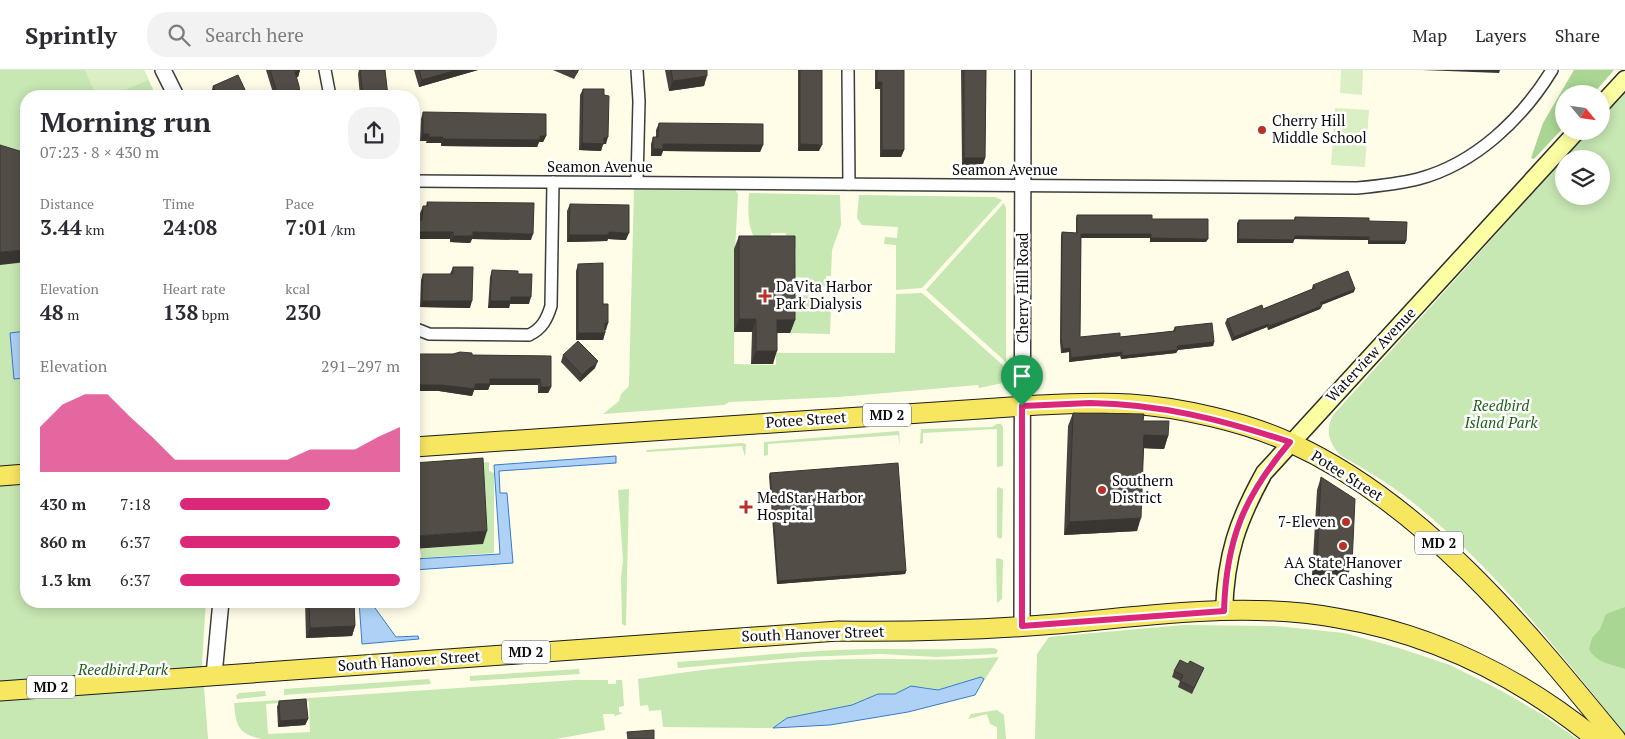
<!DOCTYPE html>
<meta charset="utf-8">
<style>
body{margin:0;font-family:"PT Serif",serif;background:#f2f2f3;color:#2b2b33;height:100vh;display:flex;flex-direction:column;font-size:19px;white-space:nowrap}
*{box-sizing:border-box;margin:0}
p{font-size:16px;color:#7c7c81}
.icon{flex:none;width:28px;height:28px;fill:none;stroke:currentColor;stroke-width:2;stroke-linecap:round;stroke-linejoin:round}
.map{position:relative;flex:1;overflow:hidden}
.sheet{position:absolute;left:20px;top:20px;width:400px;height:518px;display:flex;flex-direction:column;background:#fff;border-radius:20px;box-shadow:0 2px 12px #0003}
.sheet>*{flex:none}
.needle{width:32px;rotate:119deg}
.controls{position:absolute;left:1555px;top:15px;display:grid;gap:10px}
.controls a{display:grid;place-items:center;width:55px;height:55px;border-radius:50%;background:#fff;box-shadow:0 2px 12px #0003;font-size:25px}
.pin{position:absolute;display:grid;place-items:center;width:42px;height:42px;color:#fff;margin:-51px -21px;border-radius:50% 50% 50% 0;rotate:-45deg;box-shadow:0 0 5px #0007}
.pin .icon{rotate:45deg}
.round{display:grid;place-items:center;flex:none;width:52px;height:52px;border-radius:20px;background:#f2f2f3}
.headline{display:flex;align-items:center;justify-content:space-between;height:85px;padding:0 20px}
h1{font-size:28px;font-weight:700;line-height:38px}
.metrics{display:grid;grid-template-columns:repeat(3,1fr);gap:8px;height:85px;padding:5px 20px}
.metrics div{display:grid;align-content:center}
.metrics b{font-size:21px;font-weight:700}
.metrics small{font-size:14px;font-weight:400}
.metrics p{font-size:14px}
.chart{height:140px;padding:10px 20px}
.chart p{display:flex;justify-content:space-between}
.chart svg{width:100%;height:90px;margin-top:5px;fill:#db2777;opacity:.7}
ul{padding:0 20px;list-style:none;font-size:16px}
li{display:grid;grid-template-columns:80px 60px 1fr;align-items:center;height:38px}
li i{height:12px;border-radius:6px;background:#db2777}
header{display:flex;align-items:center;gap:30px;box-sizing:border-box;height:70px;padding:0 25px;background:#fff;border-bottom:1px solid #e1e1e2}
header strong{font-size:24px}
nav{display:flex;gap:28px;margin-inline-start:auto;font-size:18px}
.search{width:350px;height:45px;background:#f2f2f3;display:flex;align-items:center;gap:12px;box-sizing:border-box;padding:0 18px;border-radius:20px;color:#7c7c81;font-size:19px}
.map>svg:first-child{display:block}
.green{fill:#c7e7b3;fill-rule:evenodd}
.forest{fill:#a9d793}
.pitch{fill:#dbefc5}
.water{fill:#aed1f5;stroke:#367bca}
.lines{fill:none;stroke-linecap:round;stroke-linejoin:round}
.minor-casing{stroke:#3d3d3d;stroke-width:14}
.tertiary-casing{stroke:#3d3d3d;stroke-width:18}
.secondary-casing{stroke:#2c2c2c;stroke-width:19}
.primary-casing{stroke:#1b1b1b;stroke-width:21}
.minor{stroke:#fff;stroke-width:11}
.tertiary{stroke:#fff;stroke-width:15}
.secondary{stroke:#fcfea4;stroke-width:16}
.primary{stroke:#f6e660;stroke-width:19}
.wall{fill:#47423d}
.shaded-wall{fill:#393632}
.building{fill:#524d47;stroke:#393632}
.route-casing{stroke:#fff;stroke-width:10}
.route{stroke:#db2777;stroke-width:6}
.poi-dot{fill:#b73226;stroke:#fff;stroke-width:2}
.labels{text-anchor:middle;stroke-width:5;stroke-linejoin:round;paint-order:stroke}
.shield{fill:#fff;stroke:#545454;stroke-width:1}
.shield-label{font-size:14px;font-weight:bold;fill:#0a0a0a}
.poi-label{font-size:15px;fill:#0a0a0a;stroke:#fff;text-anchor:start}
.street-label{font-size:15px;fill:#0a0a0a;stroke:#fff}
.park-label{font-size:15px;font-style:italic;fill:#225f1d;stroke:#fff}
</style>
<header>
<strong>Sprintly</strong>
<div class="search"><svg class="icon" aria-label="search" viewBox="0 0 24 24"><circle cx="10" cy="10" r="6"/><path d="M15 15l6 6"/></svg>Search here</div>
<nav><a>Map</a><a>Layers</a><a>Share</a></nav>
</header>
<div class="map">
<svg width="1625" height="669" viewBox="0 0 1625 669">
<rect width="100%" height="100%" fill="#fffde8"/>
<g class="green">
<polygon points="0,0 144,0 156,26 26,26 26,531 206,531 202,592 208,669 0,669"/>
<path d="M1625,21v648h-37l22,-24c-61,-76 -123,-154 -199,-214 -22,-18 -47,-32 -71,-46 -11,-13 -15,-24 -7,-40l231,-256v37h37v-37h-37l25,-28h12v-13z"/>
<polygon points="634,119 735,120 738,124 735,180 734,294 776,295 776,283 895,283 896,224 922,223 1006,298 1003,313 979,318 978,315 839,327 729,332 724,335 603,344 619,331 621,324 629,316"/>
<path d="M749,123l91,2 1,30 -9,25 -1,26h-5v10h-17v-8l-14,-1 1,-29 -10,-1v-14h-15l-1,10h-13c-10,-17 -9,-31 -8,-50z"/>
<polygon points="859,125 995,127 1002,130 922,218 896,220 896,175 884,174 885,167 897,168 898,157 862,155 857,148"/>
<polygon points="1004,133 1006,138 1006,292 926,220"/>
<polygon points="792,225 826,226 826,235 831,236 830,264 791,263"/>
<polygon points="997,354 1001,354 1003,357 1003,396 997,397 997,359 923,363 923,373 920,374 921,359 992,357"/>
<polygon points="899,361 900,376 898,365 768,374 768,385 764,386 764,372"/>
<polygon points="742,373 746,374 745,387 742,376 647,382 646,380"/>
<polygon points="489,392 489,401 494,403 494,483 421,488 420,479 483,474 478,402 414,398"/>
<polygon points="999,417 1003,419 1002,467 1000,469 997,467 997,419"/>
<polygon points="629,419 626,556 622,554 621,507 623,490 618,420"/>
<polygon points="998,488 1003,490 1002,529 997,533 996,489"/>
<polygon points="1183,555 1276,556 1344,563 1399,578 1450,595 1500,620 1543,645 1577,669 1035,669 1037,584 1049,567"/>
<path d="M994,578l4,2 -2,4 -59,3 -56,-3 -77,3 -126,11 -1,-6c68,-5 138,-13 206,-13 37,0 74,1 111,-1z"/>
<path d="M999,587l-17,27 2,-5 -6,-1 -40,12 -15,-3 -28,7h-17l-26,11 -65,13 -14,10 -110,-1 -2,-17 -12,1 -1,-6 -8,1 -2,-27c77,-12 157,-20 235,-20 42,0 83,2 126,-2z"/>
<polygon points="579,599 580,604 470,611 470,606"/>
<polygon points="429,609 431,614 284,625 284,619"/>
<path d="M575,610h33v4h8v-4h6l2,26 -5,1v5l4,1 -8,3 -1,-2h-11l2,16 -49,9h-294c-24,-5 -26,-13 -28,-36zM309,631l1,31 -42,2 -2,-30z"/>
<polygon points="265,621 266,626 237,629 236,626 239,623"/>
<polygon points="997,640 1004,645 1006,669 997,669 997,657 990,654 987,644 968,649 971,644"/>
</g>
<g class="forest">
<polygon points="1574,0 1614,0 1593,24 1564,24 1564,57 1534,89 1531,88 1543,53"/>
<path d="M1625,537v62c-14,-5 -29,-6 -36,-20l3,-11 8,-9 6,-15z"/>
</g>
<g class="pitch">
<polygon points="85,0 143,0 148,10 112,26 96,26"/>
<polygon points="1341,0 1363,0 1362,25 1340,23"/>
<polygon points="1335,38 1369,40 1365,97 1331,95"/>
</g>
<g class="water">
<polygon points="26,261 26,308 14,309 10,263"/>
<polygon points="616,386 616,393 499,401 500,423 507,423 513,493 414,500 414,489 500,484 494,395"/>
<polygon points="359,531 375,531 375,538 396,567 418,566 419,569 362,574"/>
<polygon points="981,607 984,609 975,625 908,642 830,655 773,658 787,648 852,635 878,624 895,624 911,616 938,620"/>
</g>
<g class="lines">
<defs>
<g id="minor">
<polyline points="325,0 330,26"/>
<polyline points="848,0 849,114"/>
<path d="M414,111l943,7c21,-2 41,-4 61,-9 57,-15 104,-60 134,-109"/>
<polyline points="637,112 639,31 637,0"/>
<path d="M414,258l15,6 100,1c13,-6 18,-16 22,-29l2,-124"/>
</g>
<g id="tertiary">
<polyline points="163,0 176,26"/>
<polyline points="1022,556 1023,0"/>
<polyline points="214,605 221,531"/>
</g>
<g id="secondary">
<polyline points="1601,35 1625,9"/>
<path d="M1224,541c2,-56 13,-89 40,-138l313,-342"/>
</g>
<g id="primary">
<path d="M414,377l625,-42c30,-1 60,-3 91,-1 49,3 116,18 161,39 132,60 235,186 325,296"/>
<polyline points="0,406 26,404"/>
<path d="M0,621l838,-60c74,1 145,-1 218,-7 92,-8 189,-23 281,-6 96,16 184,60 259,121"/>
</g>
</defs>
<use href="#minor" class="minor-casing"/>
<use href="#tertiary" class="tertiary-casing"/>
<use href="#secondary" class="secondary-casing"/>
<use href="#primary" class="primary-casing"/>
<use href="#minor" class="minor"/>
<use href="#tertiary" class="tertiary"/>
<use href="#secondary" class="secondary"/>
<use href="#primary" class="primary"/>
</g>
<g class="wall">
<polygon points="266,0 300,0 298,7 296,7 300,26 274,26"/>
<polygon points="359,0 381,0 388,26 360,26 358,4"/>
<polygon points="414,0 478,0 419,17"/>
<polygon points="553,0 579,0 574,9"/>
<polygon points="665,0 707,0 704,16 669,21"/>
<polygon points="798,0 822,0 819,81 798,81"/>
<polygon points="875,0 904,0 904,80 901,87 880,87 880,19 875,19"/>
<polygon points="961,0 986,0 985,88 983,94 962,95"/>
<polygon points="213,16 248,26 212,26 211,23"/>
<polygon points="583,19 606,74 603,74 601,81 579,80 580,25"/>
<polygon points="423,42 546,66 543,72 539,72 537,77 441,76 441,73 426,73 427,71 420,71 421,49"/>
<polygon points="659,53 763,75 760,82 663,81 661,86 651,86 651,74 653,67 656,67 656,60"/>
<polygon points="427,132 531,170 472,169 470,173 450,172 450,169 414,169 414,156 417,150 420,150 420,143 423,136 426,136"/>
<polygon points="570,134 626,170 608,169 607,171 567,172 567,141"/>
<polygon points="1077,145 1152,149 1206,172 1150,172 1150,168 1081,168 1080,267 1120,267 1173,261 1175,257 1214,272 1213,276 1178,280 1176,283 1121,289 1120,286 1069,292 1069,282 1061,283 1060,272 1061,166 1062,162 1076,163 1076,148"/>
<polygon points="1295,147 1369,151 1405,174 1368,174 1368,170 1294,169 1293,173 1237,173 1237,153 1239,150 1294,150"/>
<polygon points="739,166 795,250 790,263 777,263 773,294 751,294 752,262 734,262 734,179"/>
<polygon points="578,194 603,234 608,253 605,260 605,263 603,270 576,270 576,201"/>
<polygon points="453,197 470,238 420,237 421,210 423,204 450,204"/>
<polygon points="492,200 518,204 529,234 510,234 509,238 488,238 490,207"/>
<polygon points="1313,215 1354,222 1321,235 1320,239 1268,260 1267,257 1232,271 1225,253 1227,249 1263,239 1312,219 1312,218"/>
<polygon points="472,285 551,286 551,317 548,323 538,323 538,315 490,315 488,320 474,320 472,326 439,321"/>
<polygon points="563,285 595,298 580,312 561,292"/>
<polygon points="1073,343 1143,351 1168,366 1164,379 1144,378 1137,461 1064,465 1068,356"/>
<polygon points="770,403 906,501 905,504 777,514 769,406"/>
<polygon points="1321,407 1347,507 1312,505 1317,420"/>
<polygon points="305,531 354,531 355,556 352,566 306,568"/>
<polygon points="1174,601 1201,604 1192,624 1178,617 1180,611 1172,607"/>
<polygon points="279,631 308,649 305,655 278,657 277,637"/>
</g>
<g class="shaded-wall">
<polygon points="300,0 298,7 292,8 295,2"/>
<polygon points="457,0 478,0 419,17 422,10"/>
<polygon points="1422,0 1500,0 1499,3"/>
<polygon points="707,6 704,16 669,21 673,11"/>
<polygon points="877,12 882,12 880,19 875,19"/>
<polygon points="423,64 429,64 427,71 420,71"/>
<polygon points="546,66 543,72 539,72 537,77 441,76 443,69"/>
<polygon points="429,67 443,67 441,73 426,73"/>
<polygon points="608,67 606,74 603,74 601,81 579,80 582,73"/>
<polygon points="663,74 763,75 760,82 663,81 661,86 651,86 653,79"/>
<polygon points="800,74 822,75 819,81 798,81"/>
<polygon points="882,80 904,80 901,87 880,87"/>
<polygon points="964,88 985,88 983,94 962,95"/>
<polygon points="417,162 453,162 450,169 414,169"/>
<polygon points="473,162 533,164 531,170 472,169 470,173 450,172 453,166"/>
<polygon points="609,162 629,163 626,170 608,169 607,171 567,172 569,165"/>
<polygon points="1081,164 1151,164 1150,168 1080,168"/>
<polygon points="1295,166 1369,167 1368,170 1293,169"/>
<polygon points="1151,168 1208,169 1206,172 1150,172"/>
<polygon points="1238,169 1294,170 1293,173 1237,173"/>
<polygon points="1369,171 1406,171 1405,174 1368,174"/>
<polygon points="26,180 26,192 0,195 0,182"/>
<polygon points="1355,219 1354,222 1319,236 1320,233"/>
<polygon points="511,227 531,227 529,234 510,234 509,238 488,238 490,231"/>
<polygon points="422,231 472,231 470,238 420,237"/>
<polygon points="1322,236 1320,239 1268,260 1270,256"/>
<polygon points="739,249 756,249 752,262 734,262"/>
<polygon points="777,250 795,250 790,263 773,263"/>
<polygon points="605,253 608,253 606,260 603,260"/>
<polygon points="1268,254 1267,257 1232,271 1234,267"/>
<polygon points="578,263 605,263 603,270 576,270"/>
<polygon points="1214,272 1213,276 1176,280 1177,276"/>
<polygon points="1070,278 1069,282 1061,283 1063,279"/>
<polygon points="1178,280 1176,283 1121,289 1122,286"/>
<polygon points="756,281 777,281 773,294 751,294"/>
<polygon points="1122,282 1120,286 1069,292 1071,288"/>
<polygon points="598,291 595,298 580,312 582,305"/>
<polygon points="490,309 540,309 538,315 490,315 488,320 474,320 472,326 439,321 414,321 414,315 475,314"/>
<polygon points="541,317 551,317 548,323 538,323"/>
<polygon points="1144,365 1168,366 1164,379 1139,378"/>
<polygon points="1141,448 1137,461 1064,465 1069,452"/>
<polygon points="487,461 483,474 414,479 414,466"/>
<polygon points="1317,492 1352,494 1347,507 1312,505"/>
<polygon points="906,501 905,504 777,514 778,511"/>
<polygon points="355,556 352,566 306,568 310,558"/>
<polygon points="308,649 305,655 278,657 280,651"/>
</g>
<g class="building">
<polygon points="270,0 300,0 295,2 299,16 300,26 278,26"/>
<polygon points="360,0 385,0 388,26 363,26"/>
<polygon points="419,0 457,0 422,10"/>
<polygon points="571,0 578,0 577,3"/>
<polygon points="671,0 707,0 707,6 673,11"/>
<polygon points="800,0 822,0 822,75 800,74"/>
<polygon points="877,0 904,0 904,80 882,80 882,12 877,12"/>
<polygon points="964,0 986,0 985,88 964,88"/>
<polygon points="238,5 248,26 218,26 213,16"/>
<polygon points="583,19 604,19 604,25 609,26 608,67 604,68 604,74 582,73"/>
<polygon points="423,42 546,44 546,66 540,66 540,70 443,69 443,67 429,67 429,64 423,64"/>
<polygon points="659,53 763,54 763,75 663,74 663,79 653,79 653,67 658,67"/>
<polygon points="0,75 26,83 26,180 0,182"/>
<polygon points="427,132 534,133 533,164 473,162 473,166 453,166 453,162 417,162 417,150 422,150 423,136 428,136"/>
<polygon points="570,134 629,135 629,163 609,162 609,165 569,165"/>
<polygon points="1077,145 1152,145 1152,149 1208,149 1208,169 1151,168 1151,164 1081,164 1080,267 1120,263 1120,267 1175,261 1175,257 1212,253 1214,272 1177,276 1178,280 1122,286 1122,282 1071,288 1070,278 1063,279 1061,268 1062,162 1077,163"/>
<polygon points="1295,147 1369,148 1369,151 1407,152 1406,171 1369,171 1369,167 1295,166 1294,170 1238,169 1239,150 1295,150"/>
<polygon points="739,166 795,166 795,250 777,250 777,281 756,281 756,249 739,249"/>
<polygon points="603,193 603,234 608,234 608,253 605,253 605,263 578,263 578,194"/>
<polygon points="453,197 473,197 472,231 422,231 423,204 453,204"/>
<polygon points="492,200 518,201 518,204 532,204 531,227 511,227 511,231 490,231"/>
<polygon points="1348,201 1355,219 1320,233 1322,236 1270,256 1268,254 1234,267 1227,249 1262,235 1263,239 1315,218 1313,215"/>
<polygon points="578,271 598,291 582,305 563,285"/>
<polygon points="460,282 472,283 472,285 551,286 551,317 541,317 540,309 490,309 490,314 475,314 475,319 441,315 414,315 414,284 453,284"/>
<polygon points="1073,343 1144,344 1143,351 1169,351 1168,366 1144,365 1141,448 1069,452"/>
<polygon points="483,388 487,461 414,466 414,393"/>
<polygon points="898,393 906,501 778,511 770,403"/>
<polygon points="1321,407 1355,429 1352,494 1317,492"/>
<polygon points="309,531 354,531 355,556 310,558"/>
<polygon points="1180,590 1188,594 1190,591 1204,598 1194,618 1180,611 1183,605 1174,601"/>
<polygon points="306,629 308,649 280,651 279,631"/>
<polygon points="654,660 654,669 628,669 627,662"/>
</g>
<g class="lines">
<defs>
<path id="route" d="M1090,333c72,1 132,17 200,39 -46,54 -64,98 -66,169l-202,15v-220z"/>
</defs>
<use href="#route" class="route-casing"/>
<use href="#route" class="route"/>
</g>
<g class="poi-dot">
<circle cx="1262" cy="60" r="5"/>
<path d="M762.5 218.5h5v5h5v5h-5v5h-5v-5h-5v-5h5z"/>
<circle cx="1102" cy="420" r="5"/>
<path d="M743.5 429.5h5v5h5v5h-5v5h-5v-5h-5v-5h5z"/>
<circle cx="1346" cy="452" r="5"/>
<circle cx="1343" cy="476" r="5"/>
</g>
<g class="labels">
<g class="shield">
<rect x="863" y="333.5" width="48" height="23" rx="4"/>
<rect x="1415" y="461.5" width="48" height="23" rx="4"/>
<rect x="502" y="570.5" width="48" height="23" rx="4"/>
<rect x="27" y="605.5" width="48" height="23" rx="4"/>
</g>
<g class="shield-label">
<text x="887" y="350">MD 2</text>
<text x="1439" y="478">MD 2</text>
<text x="526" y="587">MD 2</text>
<text x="51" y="622">MD 2</text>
</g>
<g class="poi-label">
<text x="1272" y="56">Cherry Hill<tspan x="1272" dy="17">Middle School</tspan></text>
<text x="776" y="222">DaVita Harbor<tspan x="776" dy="17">Park Dialysis</tspan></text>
<text x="1112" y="416">Southern<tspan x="1112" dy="17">District</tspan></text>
<text x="757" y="433">MedStar Harbor<tspan x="757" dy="17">Hospital</tspan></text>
<text x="1336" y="457" text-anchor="end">7-Eleven</text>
<text x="1343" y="498" text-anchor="middle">AA State Hanover<tspan x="1343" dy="17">Check Cashing</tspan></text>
</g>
<g class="street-label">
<text x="600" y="102">Seamon Avenue</text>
<text x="1005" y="105">Seamon Avenue</text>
<text transform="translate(1023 218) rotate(-90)" y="5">Cherry Hill Road</text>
<text transform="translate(1371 285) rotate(-47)" y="5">Waterview Avenue</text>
<text transform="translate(806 350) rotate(-4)" y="5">Potee Street</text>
<text transform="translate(1347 406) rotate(32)" y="5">Potee Street</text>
<text transform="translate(813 564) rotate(-2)" y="5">South Hanover Street</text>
<text transform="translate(409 591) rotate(-4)" y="5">South Hanover Street</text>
</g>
<g class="park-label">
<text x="1501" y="341">Reedbird<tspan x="1501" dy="17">Island Park</tspan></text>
<text x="123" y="605">Reedbird Park</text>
</g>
</g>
</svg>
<div class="controls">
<a><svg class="needle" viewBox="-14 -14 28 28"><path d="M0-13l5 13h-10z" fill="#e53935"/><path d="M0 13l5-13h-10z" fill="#7c7c81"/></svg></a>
<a><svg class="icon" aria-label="layers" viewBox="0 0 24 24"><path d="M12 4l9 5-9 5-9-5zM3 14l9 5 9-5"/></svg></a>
</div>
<div class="pin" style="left:1022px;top:336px;background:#1e9e55"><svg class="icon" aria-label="arrive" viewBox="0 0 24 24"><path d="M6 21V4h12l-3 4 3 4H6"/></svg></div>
<section class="sheet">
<div class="headline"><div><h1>Morning run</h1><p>07:23 · 8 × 430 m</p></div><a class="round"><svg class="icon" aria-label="share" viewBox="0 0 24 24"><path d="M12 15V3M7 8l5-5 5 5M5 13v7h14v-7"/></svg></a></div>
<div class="metrics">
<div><p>Distance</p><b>3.44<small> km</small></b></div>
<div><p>Time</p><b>24:08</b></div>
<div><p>Pace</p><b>7:01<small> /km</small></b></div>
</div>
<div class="metrics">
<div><p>Elevation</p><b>48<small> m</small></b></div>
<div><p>Heart rate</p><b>138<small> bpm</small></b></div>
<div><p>kcal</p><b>230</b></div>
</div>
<div class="chart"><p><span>Elevation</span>291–297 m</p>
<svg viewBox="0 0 160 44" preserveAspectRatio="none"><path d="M0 44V22L10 11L20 6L30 6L40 17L50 27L60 38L70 38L80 38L90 38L100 38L110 38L120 33L130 33L140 33L150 27L160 22V44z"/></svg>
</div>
<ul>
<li><b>430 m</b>7:18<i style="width:68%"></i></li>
<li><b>860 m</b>6:37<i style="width:100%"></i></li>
<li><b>1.3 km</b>6:37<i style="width:100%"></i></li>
</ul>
</section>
</div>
